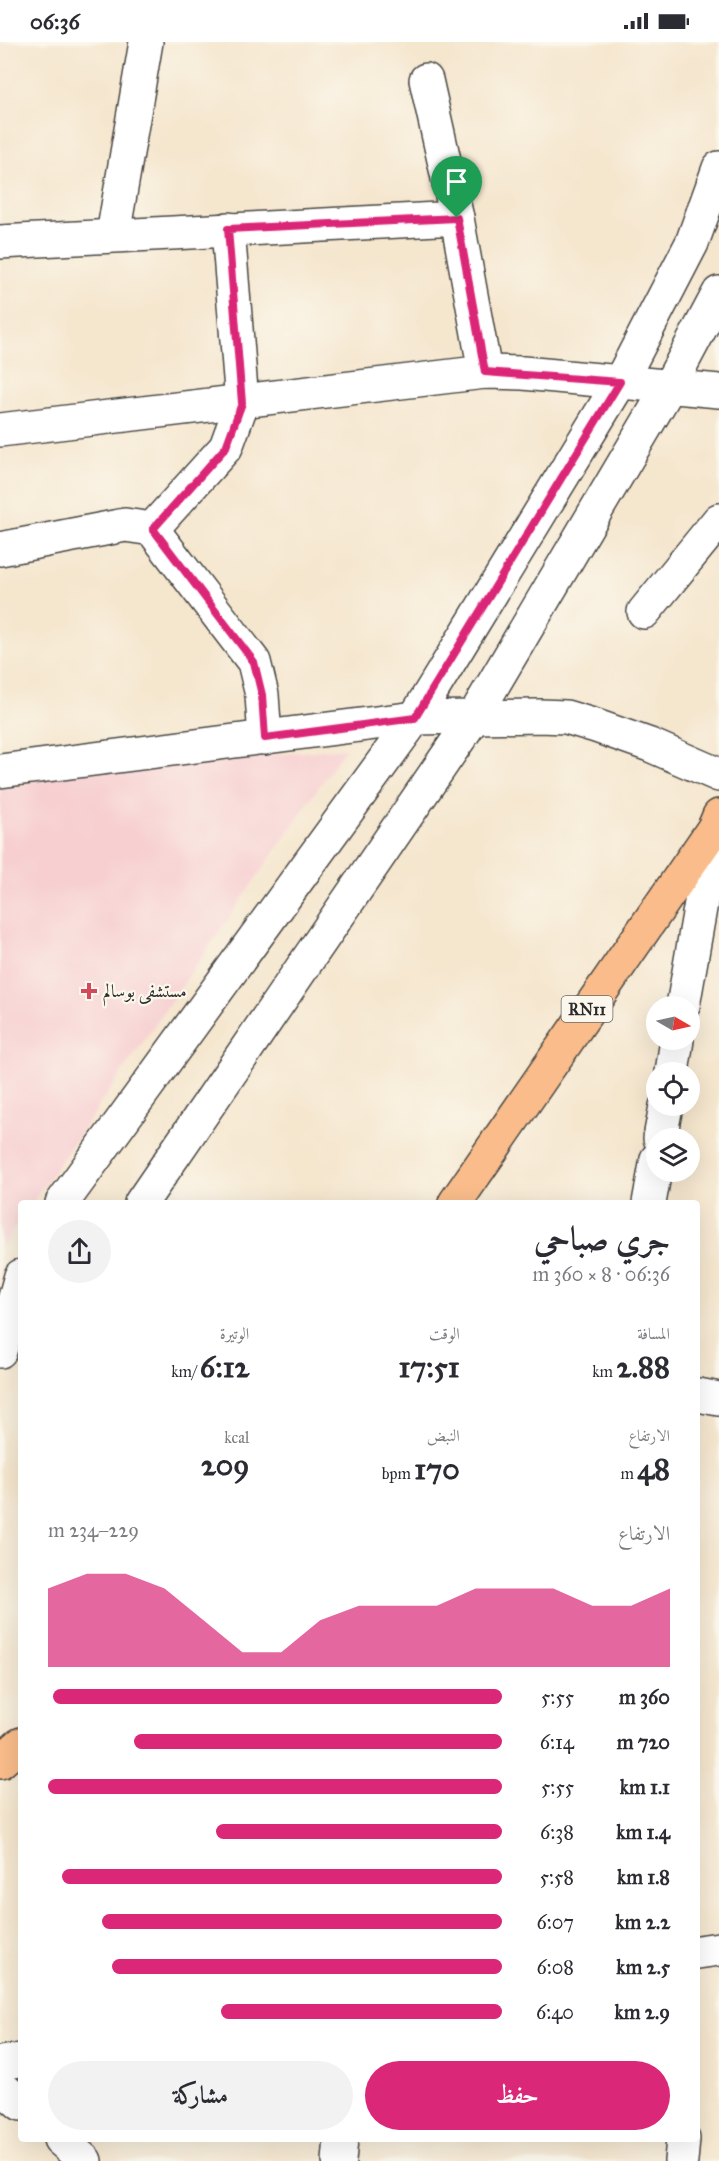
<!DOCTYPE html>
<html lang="ar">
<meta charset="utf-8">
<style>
body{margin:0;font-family:"IM FELL Great Primer",Amiri,serif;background:#f2f2f3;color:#2b2b33;direction:rtl;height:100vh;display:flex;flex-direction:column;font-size:22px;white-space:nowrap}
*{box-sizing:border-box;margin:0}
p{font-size:20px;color:#7c7c81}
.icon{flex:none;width:33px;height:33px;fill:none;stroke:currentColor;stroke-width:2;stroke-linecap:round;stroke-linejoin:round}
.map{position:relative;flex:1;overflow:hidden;direction:ltr}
.side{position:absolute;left:18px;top:1158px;width:682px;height:942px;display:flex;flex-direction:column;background:#fff;border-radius:6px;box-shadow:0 6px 24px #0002;direction:rtl}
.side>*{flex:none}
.needle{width:39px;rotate:99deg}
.tools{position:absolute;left:646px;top:954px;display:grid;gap:12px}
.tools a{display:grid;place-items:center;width:54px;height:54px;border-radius:50%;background:#fff;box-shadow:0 6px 24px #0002;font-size:30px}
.pin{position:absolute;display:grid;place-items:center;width:51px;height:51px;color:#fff;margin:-62px -26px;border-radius:50% 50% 50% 0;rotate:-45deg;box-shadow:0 0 6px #0007}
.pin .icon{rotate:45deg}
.round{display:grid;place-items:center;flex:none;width:63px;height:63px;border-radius:32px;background:#f2f2f3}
.overview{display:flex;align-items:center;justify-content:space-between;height:102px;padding:0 30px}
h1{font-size:33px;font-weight:800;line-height:45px}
.figures{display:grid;grid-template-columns:repeat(3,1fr);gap:9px;height:102px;padding:6px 30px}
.figures div{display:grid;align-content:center}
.figures b{font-size:30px;font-weight:800}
.figures small{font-size:16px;font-weight:400}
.figures p{font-size:16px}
.chart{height:168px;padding:12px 30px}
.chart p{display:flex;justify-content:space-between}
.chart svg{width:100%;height:108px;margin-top:6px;fill:#db2777;opacity:.7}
.action{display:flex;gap:12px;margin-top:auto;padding:12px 30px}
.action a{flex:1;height:69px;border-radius:36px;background:#db2777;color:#fff;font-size:24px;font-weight:800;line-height:69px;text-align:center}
.action a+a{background:#f2f2f3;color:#2b2b33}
ul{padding:0 30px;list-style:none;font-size:20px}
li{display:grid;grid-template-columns:96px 72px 1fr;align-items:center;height:45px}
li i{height:15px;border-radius:8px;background:#db2777}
.status{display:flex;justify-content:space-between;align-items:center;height:42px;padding:0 30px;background:#fff;direction:ltr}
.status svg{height:16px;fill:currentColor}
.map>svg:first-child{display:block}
.built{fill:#f7cfd1}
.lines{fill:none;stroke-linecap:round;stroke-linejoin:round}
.minor-casing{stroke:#494743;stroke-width:36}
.major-casing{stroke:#494743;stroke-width:36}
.minor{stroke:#fff;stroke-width:33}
.major{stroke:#f9bc8a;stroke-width:33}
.route-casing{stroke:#fff;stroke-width:12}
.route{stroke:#db2777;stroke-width:8}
.poi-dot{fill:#d1495b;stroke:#fbf7ec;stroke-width:2}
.labels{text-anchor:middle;stroke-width:4.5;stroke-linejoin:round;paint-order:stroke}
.shield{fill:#fbf7ec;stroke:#696865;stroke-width:1.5}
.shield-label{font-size:16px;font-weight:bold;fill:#2b2b2b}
.poi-label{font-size:18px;fill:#2b2b2b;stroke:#fbf7ec;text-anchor:start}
</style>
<div class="status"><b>06:36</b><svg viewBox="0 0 49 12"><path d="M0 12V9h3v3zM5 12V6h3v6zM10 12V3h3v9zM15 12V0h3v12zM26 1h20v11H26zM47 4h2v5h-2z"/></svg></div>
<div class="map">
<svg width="719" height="2119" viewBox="0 0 719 2119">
<rect width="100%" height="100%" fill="#fbf7ec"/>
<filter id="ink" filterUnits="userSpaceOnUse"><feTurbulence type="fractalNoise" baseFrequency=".0167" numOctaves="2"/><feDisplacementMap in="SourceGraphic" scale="12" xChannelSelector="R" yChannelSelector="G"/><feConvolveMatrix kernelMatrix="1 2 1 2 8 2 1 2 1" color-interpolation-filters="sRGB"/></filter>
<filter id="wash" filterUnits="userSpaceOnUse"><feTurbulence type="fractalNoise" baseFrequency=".008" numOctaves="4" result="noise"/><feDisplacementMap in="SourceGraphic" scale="24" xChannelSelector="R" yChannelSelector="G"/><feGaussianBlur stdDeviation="1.35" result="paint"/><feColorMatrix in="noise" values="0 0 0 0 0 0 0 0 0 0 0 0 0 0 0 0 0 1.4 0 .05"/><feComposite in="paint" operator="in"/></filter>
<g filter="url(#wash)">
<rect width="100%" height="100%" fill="#f5e6ce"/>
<polygon class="built" points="346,706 32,1161 21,1161 21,1177 0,1207 0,737"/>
</g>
<g filter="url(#ink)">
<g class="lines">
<defs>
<g id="minor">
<polyline points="426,38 457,176"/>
<polyline points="113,193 146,0"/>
<polyline points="0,200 457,176 485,330"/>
<polyline points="0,388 485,330 523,331 719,349"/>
<polyline points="152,487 226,405 242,361 228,187"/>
<polyline points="0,507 125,483 152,487 254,620 262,653 265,696"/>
<polyline points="644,570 719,478"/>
<polyline points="0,729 415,676 540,674 566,675 596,684 650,703 719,733"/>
<polyline points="683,964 714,786"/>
<polyline points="672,1030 677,998"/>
<polyline points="660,1096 666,1064"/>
<polyline points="62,1161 415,676 620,340 692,201 719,126"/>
<polyline points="141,1161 474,675 669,345 719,251"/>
<polyline points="649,1161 657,1117"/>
<polyline points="0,1309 21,1234"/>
<polyline points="698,1353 719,1357"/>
<polyline points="698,1910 719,1907"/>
<polyline points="0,2021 21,2018"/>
<polyline points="0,2044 21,2062"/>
<polyline points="60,2097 85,2119"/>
<polyline points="339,2119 341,2097"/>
<polyline points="681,2119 683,2097"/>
</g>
<g id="major">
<polyline points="455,1161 714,786 719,774"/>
<polyline points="0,1720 21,1702"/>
</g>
</defs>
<use href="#minor" class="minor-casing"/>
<use href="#major" class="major-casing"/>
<use href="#minor" class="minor"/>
<use href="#major" class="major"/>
</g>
</g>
<g class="lines" filter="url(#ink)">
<defs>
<polygon id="route" points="457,176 485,330 620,340 415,676 265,696 262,653 254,620 153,487 226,405 242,361 228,187"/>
</defs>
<use href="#route" class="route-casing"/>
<use href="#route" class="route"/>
</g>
<path class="poi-dot" d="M86 940h6v6h6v6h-6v6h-6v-6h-6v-6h6z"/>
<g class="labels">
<rect class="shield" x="561.5" y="954" width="51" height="26" rx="4.5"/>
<g class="shield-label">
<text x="587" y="973">RN11</text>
</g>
<g class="poi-label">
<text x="103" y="955">مستشفى بوسالم</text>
</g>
</g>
</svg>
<div class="tools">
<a><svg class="needle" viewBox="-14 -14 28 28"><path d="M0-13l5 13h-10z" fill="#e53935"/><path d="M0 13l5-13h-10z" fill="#7c7c81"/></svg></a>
<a><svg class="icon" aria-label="locate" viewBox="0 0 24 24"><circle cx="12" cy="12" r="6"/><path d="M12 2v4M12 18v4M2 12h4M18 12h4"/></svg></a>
<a><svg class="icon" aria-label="layers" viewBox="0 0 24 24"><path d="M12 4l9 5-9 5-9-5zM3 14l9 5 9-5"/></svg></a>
</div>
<div class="pin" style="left:457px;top:176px;background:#1e9e55"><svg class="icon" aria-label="arrive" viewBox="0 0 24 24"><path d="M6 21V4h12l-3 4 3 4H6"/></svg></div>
<section class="side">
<div class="overview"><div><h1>جري صباحي</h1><p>06:36 · 8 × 360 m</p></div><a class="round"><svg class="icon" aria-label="share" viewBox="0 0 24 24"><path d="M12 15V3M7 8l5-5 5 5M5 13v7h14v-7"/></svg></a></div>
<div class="figures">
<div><p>المسافة</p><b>2.88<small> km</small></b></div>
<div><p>الوقت</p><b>17:51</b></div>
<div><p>الوتيرة</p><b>6:12<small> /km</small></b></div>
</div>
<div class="figures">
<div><p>الارتفاع</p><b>48<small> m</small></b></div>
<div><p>النبض</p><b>170<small> bpm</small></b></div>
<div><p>kcal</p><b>209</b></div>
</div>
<div class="chart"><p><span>الارتفاع</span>229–234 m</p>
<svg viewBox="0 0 160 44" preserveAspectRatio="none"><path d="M0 44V12L10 6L20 6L30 12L40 25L50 38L60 38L70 25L80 19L90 19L100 19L110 12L120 12L130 12L140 19L150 19L160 12V44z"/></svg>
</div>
<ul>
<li><b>360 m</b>5:55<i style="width:99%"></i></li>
<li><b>720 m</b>6:14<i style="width:81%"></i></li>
<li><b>1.1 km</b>5:55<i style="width:100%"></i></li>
<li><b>1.4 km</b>6:38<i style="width:63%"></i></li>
<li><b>1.8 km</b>5:58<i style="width:97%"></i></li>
<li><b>2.2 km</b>6:07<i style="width:88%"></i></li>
<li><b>2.5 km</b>6:08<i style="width:86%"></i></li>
<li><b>2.9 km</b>6:40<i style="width:62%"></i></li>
</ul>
<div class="action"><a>حفظ</a><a>مشاركة</a></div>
</section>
</div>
